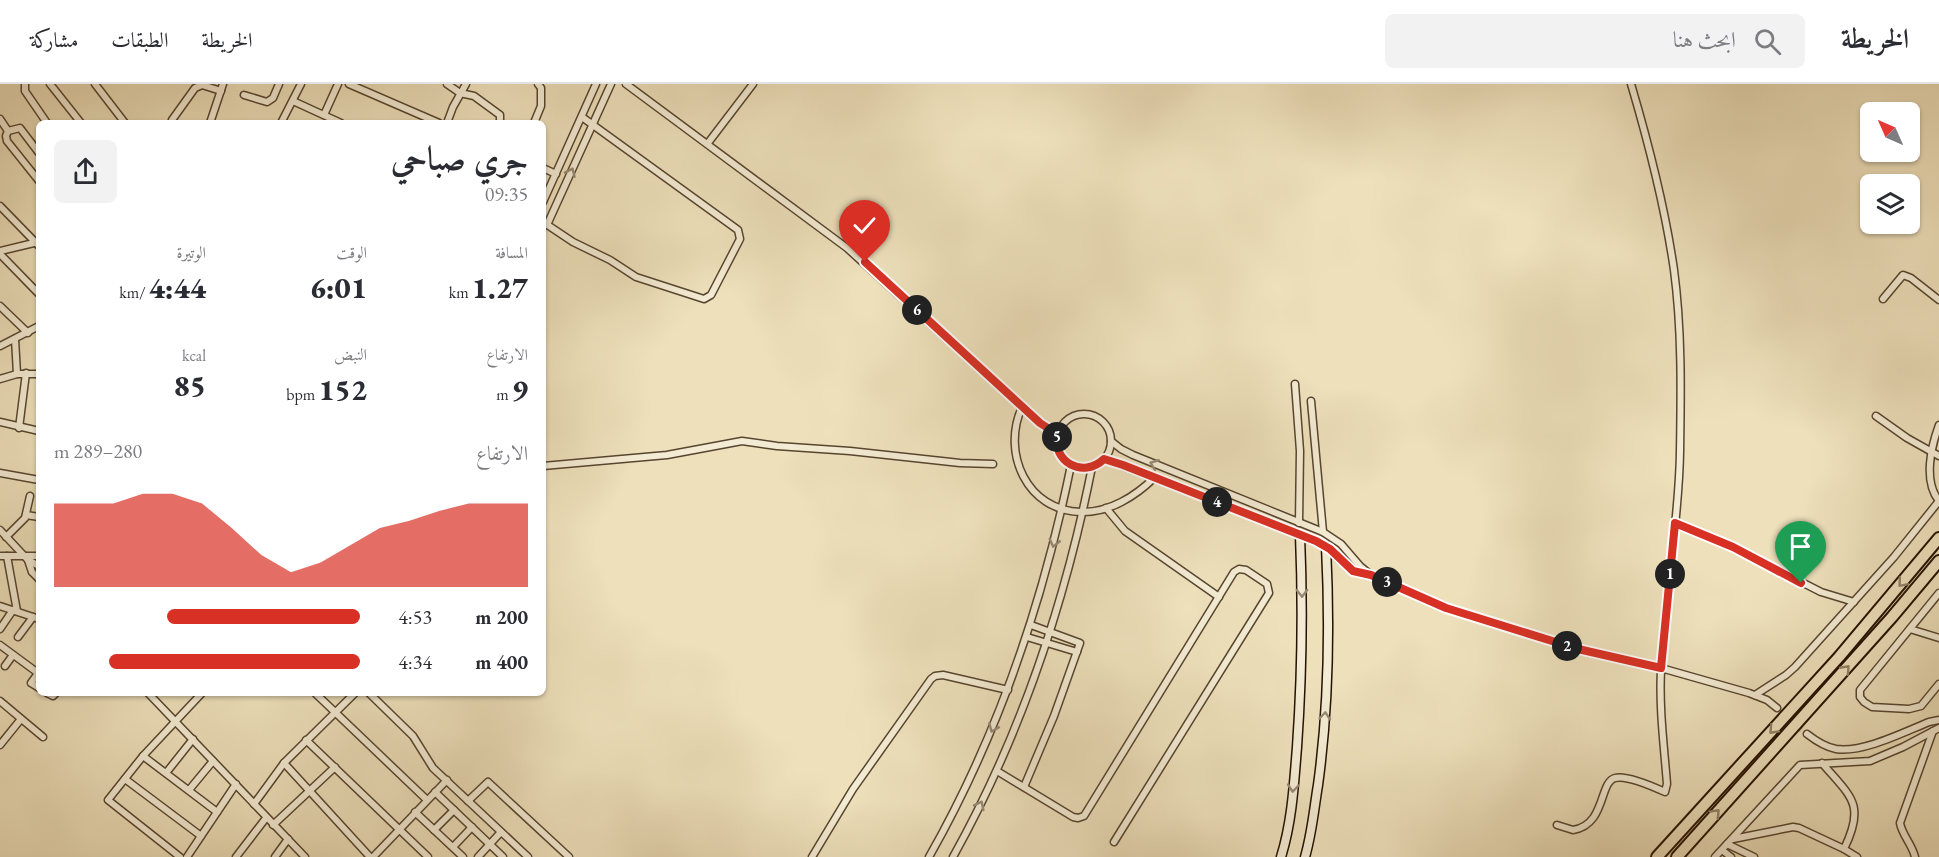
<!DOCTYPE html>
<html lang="ar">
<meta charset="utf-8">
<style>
body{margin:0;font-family:"EB Garamond",Amiri,serif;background:#f2f2f3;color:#2b2b33;direction:rtl;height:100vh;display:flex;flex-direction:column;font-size:22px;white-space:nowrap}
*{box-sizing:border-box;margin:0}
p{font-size:20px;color:#7c7c81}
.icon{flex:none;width:33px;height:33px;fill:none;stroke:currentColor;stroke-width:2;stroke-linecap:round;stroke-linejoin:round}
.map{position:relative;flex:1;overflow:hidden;direction:ltr}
.drawer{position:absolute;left:36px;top:36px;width:510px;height:576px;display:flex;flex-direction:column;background:#fff;border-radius:9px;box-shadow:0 2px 4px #0004;direction:rtl}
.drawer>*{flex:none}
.needle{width:39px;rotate:315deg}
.buttons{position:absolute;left:1860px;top:18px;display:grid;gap:12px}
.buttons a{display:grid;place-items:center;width:60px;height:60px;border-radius:9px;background:#fff;box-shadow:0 2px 4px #0004;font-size:30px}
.pin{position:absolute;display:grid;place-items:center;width:51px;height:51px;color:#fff;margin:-62px -26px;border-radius:50% 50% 50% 0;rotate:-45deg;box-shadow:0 0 6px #0007}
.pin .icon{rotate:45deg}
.km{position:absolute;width:30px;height:30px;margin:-15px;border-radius:50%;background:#222;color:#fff;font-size:16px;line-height:30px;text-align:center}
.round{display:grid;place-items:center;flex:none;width:63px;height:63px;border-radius:9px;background:#f2f2f3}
.overview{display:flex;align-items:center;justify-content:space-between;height:102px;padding:0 18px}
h1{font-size:33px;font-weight:800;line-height:45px}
.figures{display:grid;grid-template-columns:repeat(3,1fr);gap:9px;height:102px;padding:6px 18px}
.figures div{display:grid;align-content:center}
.figures b{font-size:30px;font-weight:800}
.figures small{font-size:16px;font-weight:400}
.figures p{font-size:16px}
.chart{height:168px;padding:12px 18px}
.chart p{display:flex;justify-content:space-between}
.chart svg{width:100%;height:108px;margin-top:6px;fill:#d93025;opacity:.7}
ul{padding:0 18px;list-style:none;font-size:20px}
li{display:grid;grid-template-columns:96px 72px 1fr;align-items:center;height:45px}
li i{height:15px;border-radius:8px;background:#d93025}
header{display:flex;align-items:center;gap:36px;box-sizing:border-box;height:84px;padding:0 30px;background:#fff;border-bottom:2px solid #e1e1e2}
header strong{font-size:28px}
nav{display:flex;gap:33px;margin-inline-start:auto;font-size:21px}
.search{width:420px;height:54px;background:#f2f2f3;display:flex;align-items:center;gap:15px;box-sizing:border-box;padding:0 21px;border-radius:9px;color:#7c7c81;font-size:22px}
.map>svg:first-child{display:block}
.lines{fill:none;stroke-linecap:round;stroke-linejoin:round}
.street-tunnel{stroke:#cfc19f;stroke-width:6;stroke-dasharray:6 3;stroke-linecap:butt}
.street-casing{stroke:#57452f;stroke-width:9}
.secondary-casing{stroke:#251100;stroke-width:11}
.highway-casing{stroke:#251100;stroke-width:14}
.street{stroke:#f3ebd3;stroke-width:6}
.secondary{stroke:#f3ebd3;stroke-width:8}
.highway{stroke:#ede0bb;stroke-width:10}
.oneway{stroke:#968974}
.oneway2{stroke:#938367}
.route-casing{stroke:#fff;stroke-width:12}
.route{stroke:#d93025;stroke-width:8}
</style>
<header>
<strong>الخريطة</strong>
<div class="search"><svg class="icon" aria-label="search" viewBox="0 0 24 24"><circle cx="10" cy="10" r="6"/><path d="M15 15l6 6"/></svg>ابحث هنا</div>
<nav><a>الخريطة</a><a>الطبقات</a><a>مشاركة</a></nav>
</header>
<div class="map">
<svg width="1939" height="773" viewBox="0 0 1939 773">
<rect width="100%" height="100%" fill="#ede0bb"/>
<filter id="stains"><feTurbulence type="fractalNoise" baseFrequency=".00333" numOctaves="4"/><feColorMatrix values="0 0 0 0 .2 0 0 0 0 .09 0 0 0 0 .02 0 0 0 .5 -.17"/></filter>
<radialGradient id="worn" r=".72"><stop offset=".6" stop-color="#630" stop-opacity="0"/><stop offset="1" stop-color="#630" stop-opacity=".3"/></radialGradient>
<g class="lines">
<polyline class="street-tunnel" points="1777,624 1807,650"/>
<defs>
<g id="street">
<polyline points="25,0 25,7 47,39"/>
<polyline points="50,0 81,39"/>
<polyline points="95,0 125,39"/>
<polyline points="349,0 439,39"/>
<polyline points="447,0 460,9 474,12 500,31 500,39"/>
<polyline points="626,0 847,164 1039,339 1057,350"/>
<polyline points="244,11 267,18 273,14 279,0"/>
<polyline points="293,17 341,39"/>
<polyline points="324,31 338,0"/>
<polyline points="0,35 8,47"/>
<polyline points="174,39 172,36 195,4 202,1 221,7"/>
<polyline points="210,39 223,0"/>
<polyline points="281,39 301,0"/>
<polyline points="447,39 453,23 466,0"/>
<polyline points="534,39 541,22 541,4 538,0"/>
<polyline points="708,59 753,0"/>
<polyline points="39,69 20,44 8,47 6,52 7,57 39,97"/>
<polyline points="543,84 556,90"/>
<polyline points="543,118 596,0"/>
<polyline points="0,122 39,162"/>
<polyline points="543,138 573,158 610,176 636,193 704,215 711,211 740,155 738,146 582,33"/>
<polyline points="547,141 611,0"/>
<polyline points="0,167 38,158"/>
<polyline points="0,170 39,210"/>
<polyline points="1883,215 1903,191 1911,194 1939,216"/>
<polyline points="0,222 28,249"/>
<polyline points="15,255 17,290"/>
<polyline points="0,262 39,242"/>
<polyline points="0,295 17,290 39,290"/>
<polyline points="1295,300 1300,367 1299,439"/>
<polyline points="1311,317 1323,448"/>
<path d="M1022,323c-21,46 5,104 59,105 28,1 55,-16 74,-35"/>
<circle cx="1084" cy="357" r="27"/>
<polyline points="1876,332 1907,354 1939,372"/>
<polyline points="0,338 39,347"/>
<path d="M1939,341c-8,22 -16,56 0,76"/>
<polyline points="19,344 26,289"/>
<polyline points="1111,357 1121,365 1133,371 1323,448 1341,460 1360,482 1371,491 1446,523 1578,565 1661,584 1749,609 1767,616 1777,624"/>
<path d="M1104,375l212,82c20,10 30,34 55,34"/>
<polyline points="543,382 667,371 742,357 777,362 850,367 960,379 993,380"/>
<polyline points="0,389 39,396"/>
<polyline points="1106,424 1125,447 1219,513"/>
<polyline points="26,431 39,433"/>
<polyline points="1675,439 1733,463 1821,508 1854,518"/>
<polyline points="0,446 28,476 39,482"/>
<polyline points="6,453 25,434 30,412"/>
<polyline points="0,472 39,472"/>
<polyline points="7,472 17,527"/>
<polyline points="28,476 32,488 39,495"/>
<polyline points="1939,509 1860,606 1860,613 1864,618 1872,623 1909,625 1921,622 1939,600"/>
<polyline points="0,522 39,535"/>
<polyline points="0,545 13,526"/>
<polyline points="1910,545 1939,554"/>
<polyline points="18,553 33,533"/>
<polyline points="1027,553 1077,568"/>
<polyline points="0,561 38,589"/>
<polyline points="5,582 13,571"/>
<polyline points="39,588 31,599 39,604"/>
<polyline points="47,609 53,612 56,609"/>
<polyline points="148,609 305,773"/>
<polyline points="315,609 427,716"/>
<polyline points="369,609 413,652 433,684 528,773"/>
<polyline points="1755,611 1786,591 1795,583 1894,473 1939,417"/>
<polyline points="0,617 43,653"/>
<path d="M1807,650c9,7 18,13 29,15 27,4 68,-17 93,-27l10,-2"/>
<polyline points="306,656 428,773"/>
<polyline points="0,661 21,635"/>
<polyline points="143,672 217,728"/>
<polyline points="284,679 370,773"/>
<path d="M1822,679c29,34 44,41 22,86l13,8"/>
<polyline points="997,687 1073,733 1078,734 1084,732 1234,488 1239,485 1246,486 1267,500 1269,509 1114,758"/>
<polyline points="166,689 193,655"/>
<polyline points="125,695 201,752"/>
<polyline points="1024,703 1054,632 1080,559 1031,541"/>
<polyline points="189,706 213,677"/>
<polyline points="435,708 503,773"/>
<polyline points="468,717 488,698 569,773"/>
<polyline points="254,720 284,679 355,609"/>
<polyline points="415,728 463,773"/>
<polyline points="273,741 335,683"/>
<path d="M1557,741l16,5c33,-5 26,-48 42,-52 11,-3 39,9 50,14l2,-8c-3,-38 -8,-76 -6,-114 3,-73 18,-145 19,-218 1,-60 2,-122 -6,-182 -9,-63 -25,-125 -43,-186"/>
<polyline points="434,746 454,726"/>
<polyline points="1733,755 1793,743 1799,744 1844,765"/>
<polyline points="1727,760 1754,773"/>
<polyline points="453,763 472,743"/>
<polyline points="1722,766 1731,773"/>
<polyline points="180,773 108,716 143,672 202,609"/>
<polyline points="187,773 236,700"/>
<polyline points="236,773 266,734"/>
<polyline points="275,773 288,755"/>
<polyline points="373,773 447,696"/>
<polyline points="478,773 501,748"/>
<polyline points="812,773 853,705 931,595 935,592 943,591 1008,606"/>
<path d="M929,773c70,-123 114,-254 142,-392"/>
<path d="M953,773c68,-122 112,-254 139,-390"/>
<polyline points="1715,773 1800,681 1870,677 1903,663 1939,644"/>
<path d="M1915,773c-3,-13 -13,-22 -15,-34l33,-92"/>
</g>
<g id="secondary">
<path d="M1281,773c11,-35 13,-73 16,-110 5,-71 6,-141 3,-212"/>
<path d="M1305,773c7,-24 9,-48 13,-72 11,-80 12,-159 8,-239"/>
</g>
<g id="highway">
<polyline points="1657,773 1839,573 1939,454"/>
<polyline points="1677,773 1892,533 1939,477"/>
</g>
</defs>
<use href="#street" class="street-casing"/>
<use href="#secondary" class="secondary-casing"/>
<use href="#highway" class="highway-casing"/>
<use href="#street" class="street"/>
<use href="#secondary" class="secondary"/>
<use href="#highway" class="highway"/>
</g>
<defs><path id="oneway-chevron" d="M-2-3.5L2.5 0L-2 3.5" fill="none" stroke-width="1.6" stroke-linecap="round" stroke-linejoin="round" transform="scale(1.5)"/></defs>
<g class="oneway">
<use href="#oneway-chevron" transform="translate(571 88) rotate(-66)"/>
<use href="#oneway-chevron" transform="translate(1154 380) rotate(-158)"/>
<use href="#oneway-chevron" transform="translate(1054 459) rotate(104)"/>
<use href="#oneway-chevron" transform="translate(1302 509) rotate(89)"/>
<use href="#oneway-chevron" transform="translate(1325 632) rotate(-85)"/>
<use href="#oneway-chevron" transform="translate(993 644) rotate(113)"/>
<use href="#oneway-chevron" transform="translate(1293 704) rotate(95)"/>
<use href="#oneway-chevron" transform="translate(980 721) rotate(-64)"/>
</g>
<g class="oneway2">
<use href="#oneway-chevron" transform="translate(1902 499) rotate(130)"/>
<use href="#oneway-chevron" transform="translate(1846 585) rotate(-48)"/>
<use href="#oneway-chevron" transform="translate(1773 646) rotate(133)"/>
<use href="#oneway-chevron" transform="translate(1716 729) rotate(-47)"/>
</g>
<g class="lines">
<defs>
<path id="route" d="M865,178l175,161 17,11c-5,28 26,45 47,25l19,6 193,76 14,8 23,22 18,4 75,33 132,41 83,19 14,-145 58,24 68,36"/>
</defs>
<use href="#route" class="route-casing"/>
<use href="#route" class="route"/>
</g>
<rect width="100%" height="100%" filter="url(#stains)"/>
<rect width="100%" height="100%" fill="url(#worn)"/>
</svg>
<div class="buttons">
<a><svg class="needle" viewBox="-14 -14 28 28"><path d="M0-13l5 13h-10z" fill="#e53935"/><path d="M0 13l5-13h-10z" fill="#7c7c81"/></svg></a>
<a><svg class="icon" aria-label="layers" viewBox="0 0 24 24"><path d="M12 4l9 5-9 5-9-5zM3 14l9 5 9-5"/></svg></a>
</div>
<div class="pin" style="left:1801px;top:499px;background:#1e9e55"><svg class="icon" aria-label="arrive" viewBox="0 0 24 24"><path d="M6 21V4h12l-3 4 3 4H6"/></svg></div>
<div class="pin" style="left:865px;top:178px;background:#d93025"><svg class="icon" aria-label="check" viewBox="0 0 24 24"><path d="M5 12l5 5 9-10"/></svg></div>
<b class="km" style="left:1670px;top:490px">1</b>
<b class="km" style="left:1567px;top:562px">2</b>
<b class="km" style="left:1387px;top:498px">3</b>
<b class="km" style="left:1217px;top:418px">4</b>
<b class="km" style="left:1057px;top:353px">5</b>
<b class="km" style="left:917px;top:226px">6</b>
<section class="drawer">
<div class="overview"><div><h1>جري صباحي</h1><p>09:35</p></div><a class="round"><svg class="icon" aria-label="share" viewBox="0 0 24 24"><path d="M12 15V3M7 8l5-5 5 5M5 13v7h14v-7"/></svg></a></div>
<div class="figures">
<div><p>المسافة</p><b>1.27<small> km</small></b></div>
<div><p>الوقت</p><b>6:01</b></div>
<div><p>الوتيرة</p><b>4:44<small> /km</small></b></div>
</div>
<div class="figures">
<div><p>الارتفاع</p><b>9<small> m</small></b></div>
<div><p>النبض</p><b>152<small> bpm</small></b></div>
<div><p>kcal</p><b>85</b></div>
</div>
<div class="chart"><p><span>الارتفاع</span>280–289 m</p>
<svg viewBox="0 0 160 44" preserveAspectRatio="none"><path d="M0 44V10L10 10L20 10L30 6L40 6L50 10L60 20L70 31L80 38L90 34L100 27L110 20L120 17L130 13L140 10L150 10L160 10V44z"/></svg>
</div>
<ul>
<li><b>200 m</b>4:53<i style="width:63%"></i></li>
<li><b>400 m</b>4:34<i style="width:82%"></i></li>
</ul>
</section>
</div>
